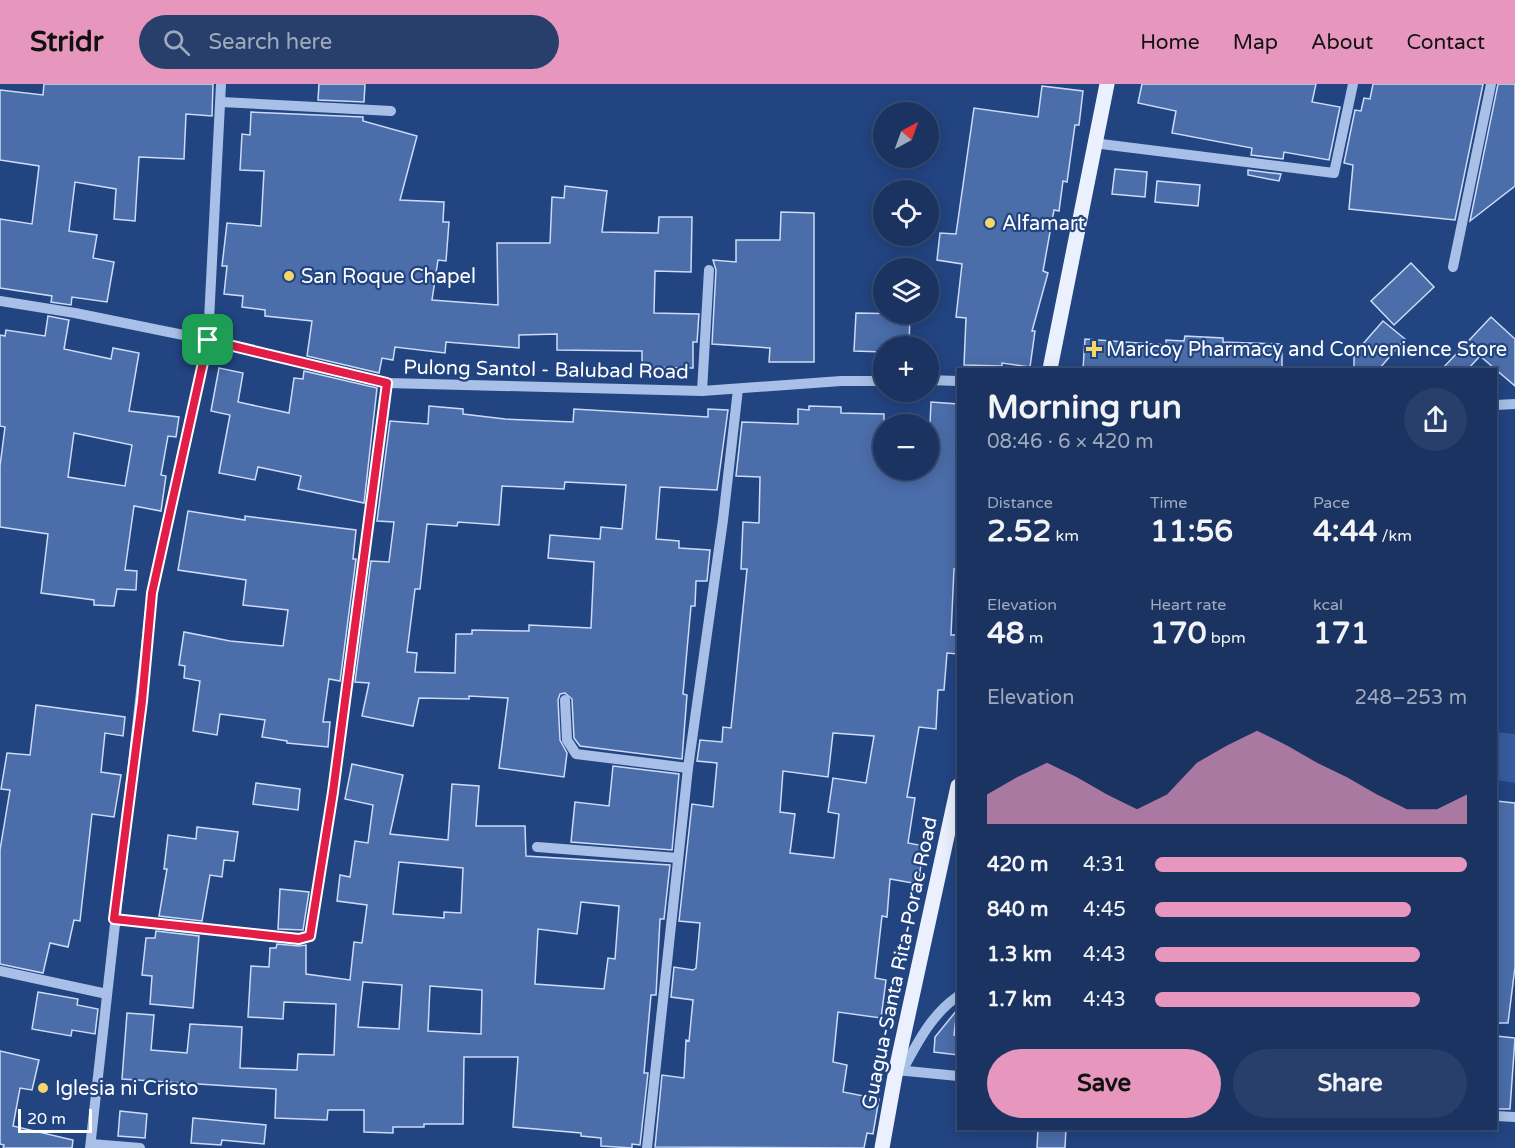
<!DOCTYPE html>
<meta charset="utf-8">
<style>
body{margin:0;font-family:"Varela Round",sans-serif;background:#273f6a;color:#f1f3f6;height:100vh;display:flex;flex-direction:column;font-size:22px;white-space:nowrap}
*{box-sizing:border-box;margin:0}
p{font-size:20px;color:#9faabd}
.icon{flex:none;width:33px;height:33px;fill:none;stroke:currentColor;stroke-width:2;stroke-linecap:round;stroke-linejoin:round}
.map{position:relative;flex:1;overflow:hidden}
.side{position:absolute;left:957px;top:284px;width:540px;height:762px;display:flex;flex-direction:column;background:#1a3361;border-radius:0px;box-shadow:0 3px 15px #0003,0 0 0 2px #384e76}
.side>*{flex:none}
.needle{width:39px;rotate:41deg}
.tools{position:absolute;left:873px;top:18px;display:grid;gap:12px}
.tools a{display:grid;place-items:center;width:66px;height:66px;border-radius:50%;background:#1a3361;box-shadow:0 3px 15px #0003,0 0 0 2px #384e76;font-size:30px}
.scale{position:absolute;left:18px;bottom:15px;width:74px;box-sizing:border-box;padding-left:6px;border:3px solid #fff;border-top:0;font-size:16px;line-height:21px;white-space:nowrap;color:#fff;-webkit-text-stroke:4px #224481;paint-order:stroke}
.pin{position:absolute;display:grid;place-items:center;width:51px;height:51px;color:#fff;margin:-26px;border-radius:12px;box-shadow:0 3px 9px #0006}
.round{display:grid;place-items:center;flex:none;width:63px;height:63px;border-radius:32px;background:#273f6a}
.head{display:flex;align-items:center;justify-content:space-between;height:102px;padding:0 30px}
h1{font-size:33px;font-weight:700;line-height:45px}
.figures{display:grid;grid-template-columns:repeat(3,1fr);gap:9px;height:102px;padding:6px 30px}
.figures div{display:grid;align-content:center}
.figures b{font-size:30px;font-weight:700}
.figures small{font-size:16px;font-weight:400}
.figures p{font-size:16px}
.chart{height:168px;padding:12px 30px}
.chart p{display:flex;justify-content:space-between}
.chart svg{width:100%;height:108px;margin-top:6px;fill:#e797bd;opacity:.7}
.primary-button{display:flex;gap:12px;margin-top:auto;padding:12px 30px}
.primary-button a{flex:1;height:69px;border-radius:36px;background:#e797bd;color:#111;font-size:24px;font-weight:700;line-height:69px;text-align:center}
.primary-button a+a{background:#273f6a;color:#f1f3f6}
ul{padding:0 30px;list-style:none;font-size:20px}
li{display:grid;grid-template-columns:96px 72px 1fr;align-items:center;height:45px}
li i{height:15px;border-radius:8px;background:#e797bd}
header{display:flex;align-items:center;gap:36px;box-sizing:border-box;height:84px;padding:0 30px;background:#e797bd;color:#111}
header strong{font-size:28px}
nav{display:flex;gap:33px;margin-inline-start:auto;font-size:21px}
.search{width:420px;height:54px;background:#273f6a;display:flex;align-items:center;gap:15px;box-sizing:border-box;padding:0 21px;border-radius:33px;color:#9faabd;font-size:22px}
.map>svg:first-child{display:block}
.green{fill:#365c9f}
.building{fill:#4b6daa;stroke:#ccdbf6;stroke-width:1.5;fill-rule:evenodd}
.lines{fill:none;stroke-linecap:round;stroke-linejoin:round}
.minor{stroke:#a8c0e7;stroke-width:10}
.major{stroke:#eaf0fd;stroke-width:15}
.route-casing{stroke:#fff;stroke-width:12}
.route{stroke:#e11d48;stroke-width:8}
.poi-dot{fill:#f3d76a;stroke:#224481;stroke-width:2}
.labels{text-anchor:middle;stroke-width:4.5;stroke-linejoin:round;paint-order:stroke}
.poi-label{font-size:20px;fill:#fff;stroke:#224481;text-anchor:start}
.street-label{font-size:20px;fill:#fff;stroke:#224481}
</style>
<header>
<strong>Stridr</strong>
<div class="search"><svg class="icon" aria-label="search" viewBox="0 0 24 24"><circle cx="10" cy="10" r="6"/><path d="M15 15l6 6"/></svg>Search here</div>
<nav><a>Home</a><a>Map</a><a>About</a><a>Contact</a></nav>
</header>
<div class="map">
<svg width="1515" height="1064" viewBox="0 0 1515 1064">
<rect width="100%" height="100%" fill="#224481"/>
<polygon class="green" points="1496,648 1515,650 1515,699 1496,696"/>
<g class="building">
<polygon points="44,0 213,0 212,32 186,30 184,75 139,73 135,137 114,135 116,105 75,98 69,147 97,151 93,174 114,178 107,218 72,213 71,221 51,218 52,212 0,204 0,135 32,140 39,82 0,76 0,6 43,11"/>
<polygon points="319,0 365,0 364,18 318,16"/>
<polygon points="1142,0 1316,0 1312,18 1340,23 1329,76 1284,68 1283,75 1251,71 1252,64 1172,49 1176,27 1138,19"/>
<polygon points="1373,0 1483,0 1455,136 1349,125 1353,81 1344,79 1355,26 1361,27 1364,14 1370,15"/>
<polygon points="1498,0 1515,0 1515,102 1470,137"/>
<polygon points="1042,2 1083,7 1079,41 1075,41 1067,98 1063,97 1059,127 1054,126 1043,187 1048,189 1032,247 1035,247 1030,283 1002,279 1002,282 964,281 966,234 956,233 962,180 937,176 940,149 956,150 974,24 1038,33"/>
<polygon points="251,28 363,33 363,37 417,52 400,116 444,118 443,138 449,138 446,177 438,176 432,216 498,221 497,159 550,159 552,113 564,114 565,102 607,107 602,148 658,149 659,133 692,133 691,188 655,187 654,229 699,230 697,258 693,258 693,284 642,283 642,267 557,266 557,250 519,251 519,264 446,258 445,269 395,263 393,276 382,274 379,289 307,272 312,237 265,232 265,226 242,223 243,212 224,210 227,182 222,182 227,139 261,142 264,87 240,86 242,50 250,51"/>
<polygon points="1115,85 1147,88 1145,113 1112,110"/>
<polygon points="1248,86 1281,90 1279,97 1248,91"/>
<polygon points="1157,97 1200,101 1198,122 1155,118"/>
<polygon points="781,128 814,129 814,278 769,278 770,264 712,260 716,186 713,176 736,178 736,156 780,156"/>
<polygon points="1411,179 1434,203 1394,241 1371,217"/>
<polygon points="856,229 910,230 909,262 884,262 884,268 854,267"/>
<path d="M48,232l21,4 -5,29 47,10 2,-11 26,5 -10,58 50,6 -3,20 -8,-1 -7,39 5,1 -5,35 -27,-5 -9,64 12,1 -1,19 -19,-1 -3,17 -20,-1v-5l-53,-7 7,-59 -48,-7v-61l5,-39 -5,-1v-91l5,1 1,-6 39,6zM74,349l58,12 -7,41 -57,-9z"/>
<polygon points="1491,233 1515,255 1515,302 1480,272 1468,285 1442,285"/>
<polygon points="1383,237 1405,255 1379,285 1354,285 1354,270"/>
<polygon points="1185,252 1223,254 1223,258 1282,260 1282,285 1083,285 1085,255 1166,261 1166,256 1184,257"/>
<polygon points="219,284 243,289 238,318 289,329 294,294 303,295 304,287 377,304 364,419 298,405 301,392 258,383 255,396 219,389 230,331 211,327"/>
<path d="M931,318l27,2v165h-4l-3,66h7v19l-11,-1 -3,37h-6l-2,39 -17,-2 -12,70 8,1 -7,45 16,3 -6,38 -28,-5 -3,38 -5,-1 -7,62 11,2 -5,38 -43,-6 -5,50 14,3 -4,27 36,7 -6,35 -6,-1 -3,15 -209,-1 7,-72 22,3 2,-38 3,1 4,-41 -22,-3 3,-30 19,3 3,-2 4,-45 -21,-2 13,-117 21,3 4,-44 -20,-2 3,-21 22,2 1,-15 8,1 16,-159h-6l2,-47 16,1 1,-46 -24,-1 6,-54 56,2v-15l11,1v-4l32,1v6l43,1v56h44zM833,649l41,3 -8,47 -33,-5 -5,34 11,2 -5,44 -44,-5 5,-39 -15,-2 3,-41 45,6z"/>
<path d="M429,322l34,3v5l42,5 68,3 1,-13 134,8v-8l20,1 -11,80 -57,-3 -4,52 23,2v7l31,2 -3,31h-11l-1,25h-4l-8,88 4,1 -5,64 -102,-13 -6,-8 -2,-39 -7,-6 -5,1 -2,6 2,40 7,13 -3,24 -65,-9 9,-70 -39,-2v3l-50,-1 -6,28 -51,-10 7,-33 -14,-1 16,-121 18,1 5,-40 -17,-1 13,-100 38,3zM565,398l61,3 -4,44 -21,-2 -1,12 -50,-4 -2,23 46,4 -3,66 -62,-3v6l-57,-1v4h-16l-1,39 -40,-1 2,-19 -10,-1 8,-63h5l7,-65 30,2 1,-4 41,3 3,-39 62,3z"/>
<polygon points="188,427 245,436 245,432 356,446 353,475 356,475 340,597 329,595 323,638 330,638 328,663 287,659 287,657 262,653 265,636 220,630 217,651 193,647 200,597 184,594 185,582 179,581 184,548 230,557 283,562 288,526 243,521 246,496 178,486"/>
<polygon points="36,621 125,633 123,652 105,649 101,688 121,691 114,733 92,730 80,837 74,836 68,863 50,859 43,889 0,880 0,766 10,706 1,705 7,669 30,671"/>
<path d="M352,680l51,11 -13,59 58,6 4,-56 27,2 -3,40h49l1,30 144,9 -6,54h-4l-4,76h-5l-7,78h4l-8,72 -8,-1v4l-31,-2v-8l-20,-2v-3l-68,-6 5,-70h-54l-1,67h-39v3h-31v6l-29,-1v-22h-36l-1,10 -52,-2 1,-29 -154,-10 5,-66 27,2 -3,35 36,3 3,-29 52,3 -2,41 57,2 1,-16 36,1 2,-51 -52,-2 -1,17 -35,-2 3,-51 18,1 1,-19h6l1,-4 22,2 7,-1v29l44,6 4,-38 8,1 5,-38 -30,-4 3,-26 10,2 5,-36 13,2 5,-38 -28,-6zM399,778l64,6 -2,45 -17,-1v6l-51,-4zM581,818l38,4 -4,53 -7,-1 -4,31 -69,-5 3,-55 39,5zM363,898l39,3 -3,44 -41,-2zM430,902l52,4 -1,44 -53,-3z"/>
<polygon points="613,682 679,690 672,766 571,758 575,718 609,722"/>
<polygon points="256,699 300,705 298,726 253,720"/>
<polygon points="1496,717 1515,719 1515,883 1508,939 1496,939"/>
<polygon points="197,743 238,748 234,777 224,776 222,793 210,791 202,837 159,832 167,785 164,785 168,751 196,755"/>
<polygon points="280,805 309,808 303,846 278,845"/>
<polygon points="156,847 199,852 193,924 150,920 152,892 142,891 146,854 155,854"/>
<polygon points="38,908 78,915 77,921 98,925 95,950 72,946 71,952 32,945"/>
<polygon points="957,926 954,951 958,951 958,971 934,968 935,953"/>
<polygon points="1496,952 1515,954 1510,1025 1496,1025"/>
<polygon points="0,967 39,976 32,1006 20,1004 13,1042 73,1056 72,1064 3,1064 4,1061 0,1060"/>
<polygon points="120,1027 147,1030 145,1054 118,1052"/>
<polygon points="193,1034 266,1041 264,1060 222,1056 221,1061 191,1059"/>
<polygon points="1038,1044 1066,1044 1065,1064 1037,1064"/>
</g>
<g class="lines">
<g class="minor">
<polyline points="221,18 391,27"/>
<polyline points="1093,59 1334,89 1353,0"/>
<polyline points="1453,183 1491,0"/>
<polyline points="0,217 75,229 208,256 387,299 702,307 841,297 884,297"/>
<polyline points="928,296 958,297"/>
<polyline points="702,307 709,186"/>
<polyline points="1496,321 1515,320"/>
<polyline points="565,616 567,656 576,670 688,684"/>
<polyline points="537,763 678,774"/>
<polyline points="114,835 299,855 310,852 333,708 387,299"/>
<polyline points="0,887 107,910"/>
<polyline points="896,986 958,992"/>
<path d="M902,987c16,-29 29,-56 56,-75"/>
<polyline points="1496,1032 1515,1033"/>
<polyline points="91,1060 140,1064"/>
<polyline points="90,1064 152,509 208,256 221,0"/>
<polyline points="647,1064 688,684 723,436 738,305"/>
</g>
<g class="major">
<polyline points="1050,285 1107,0"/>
<polyline points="882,1064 896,986 958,702"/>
</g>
</g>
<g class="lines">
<defs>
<polygon id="route" points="208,256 387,299 333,708 310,852 299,855 114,835 142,617 152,509"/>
</defs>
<use href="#route" class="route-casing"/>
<use href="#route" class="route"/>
</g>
<g class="poi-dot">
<circle cx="990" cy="139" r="6"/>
<circle cx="289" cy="192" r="6"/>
<path d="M1091 256h6v6h6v6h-6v6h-6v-6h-6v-6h6z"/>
<circle cx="43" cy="1004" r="6"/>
</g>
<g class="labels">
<g class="poi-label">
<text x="1002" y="146">Alfamart</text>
<text x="301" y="199">San Roque Chapel</text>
<text x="1106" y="272">Maricoy Pharmacy and Convenience Store</text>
<text x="55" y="1011">Iglesia ni Cristo</text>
</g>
<g class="street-label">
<text transform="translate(546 285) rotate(1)" y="7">Pulong Santol - Balubad Road</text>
<text transform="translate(899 879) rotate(-78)" y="7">Guagua-Santa Rita-Porac Road</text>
</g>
</g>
</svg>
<div class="tools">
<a><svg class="needle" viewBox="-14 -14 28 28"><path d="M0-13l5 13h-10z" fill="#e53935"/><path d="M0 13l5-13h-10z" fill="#9faabd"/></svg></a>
<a><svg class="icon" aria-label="locate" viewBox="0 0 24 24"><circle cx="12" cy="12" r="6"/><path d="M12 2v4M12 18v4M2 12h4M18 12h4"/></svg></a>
<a><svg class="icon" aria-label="layers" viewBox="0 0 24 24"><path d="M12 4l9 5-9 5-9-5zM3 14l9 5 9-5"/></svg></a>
<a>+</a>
<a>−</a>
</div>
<div class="scale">20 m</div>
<div class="pin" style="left:208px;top:256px;background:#1e9e55"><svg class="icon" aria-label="arrive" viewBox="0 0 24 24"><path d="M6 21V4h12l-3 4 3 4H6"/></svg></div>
<section class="side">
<div class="head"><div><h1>Morning run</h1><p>08:46 · 6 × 420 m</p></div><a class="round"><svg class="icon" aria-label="share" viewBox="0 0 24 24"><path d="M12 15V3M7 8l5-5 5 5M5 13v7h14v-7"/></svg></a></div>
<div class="figures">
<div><p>Distance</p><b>2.52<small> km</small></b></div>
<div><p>Time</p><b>11:56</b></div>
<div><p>Pace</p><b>4:44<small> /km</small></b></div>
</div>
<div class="figures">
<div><p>Elevation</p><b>48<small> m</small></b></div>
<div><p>Heart rate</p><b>170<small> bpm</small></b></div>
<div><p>kcal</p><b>171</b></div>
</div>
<div class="chart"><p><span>Elevation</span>248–253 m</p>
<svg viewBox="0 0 160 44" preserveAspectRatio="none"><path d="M0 44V32L10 25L20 19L30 25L40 32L50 38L60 32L70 19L80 12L90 6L100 12L110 19L120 25L130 32L140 38L150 38L160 32V44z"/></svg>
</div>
<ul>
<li><b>420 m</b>4:31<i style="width:100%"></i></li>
<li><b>840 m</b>4:45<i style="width:82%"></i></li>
<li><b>1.3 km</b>4:43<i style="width:85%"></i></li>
<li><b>1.7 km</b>4:43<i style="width:85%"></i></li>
</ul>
<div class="primary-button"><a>Save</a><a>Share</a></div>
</section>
</div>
